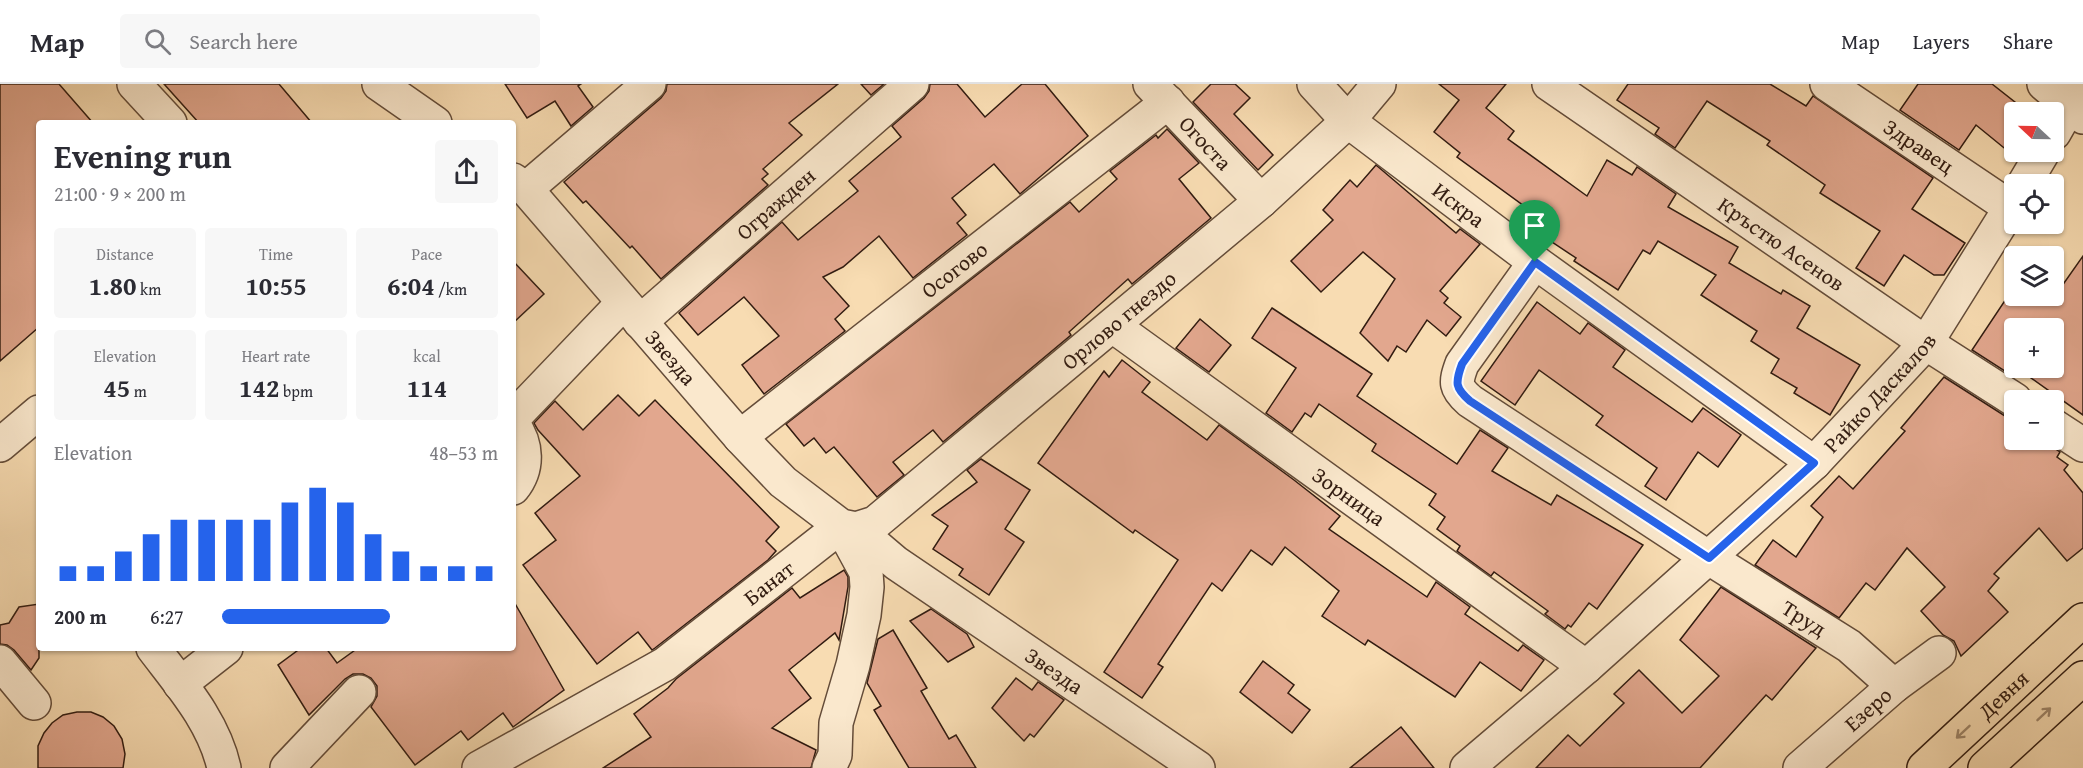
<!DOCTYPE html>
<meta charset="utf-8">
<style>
body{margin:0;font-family:"Gentium Book Plus",serif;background:#f7f7f7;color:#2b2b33;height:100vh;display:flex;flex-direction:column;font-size:22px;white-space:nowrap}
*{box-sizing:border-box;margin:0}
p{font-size:20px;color:#7c7c81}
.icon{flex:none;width:33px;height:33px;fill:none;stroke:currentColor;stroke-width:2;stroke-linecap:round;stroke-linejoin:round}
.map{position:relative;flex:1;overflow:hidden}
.details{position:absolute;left:36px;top:36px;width:480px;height:531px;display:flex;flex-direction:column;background:#fff;border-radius:6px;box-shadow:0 2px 4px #0004}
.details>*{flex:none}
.needle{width:39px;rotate:292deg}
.buttons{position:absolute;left:2004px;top:18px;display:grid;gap:12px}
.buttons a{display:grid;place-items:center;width:60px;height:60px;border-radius:6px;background:#fff;box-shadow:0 2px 4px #0004;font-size:30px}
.pin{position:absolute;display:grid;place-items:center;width:51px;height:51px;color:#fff;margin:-62px -26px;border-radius:50% 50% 50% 0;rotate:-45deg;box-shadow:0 0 6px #0007}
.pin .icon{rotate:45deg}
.round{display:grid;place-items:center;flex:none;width:63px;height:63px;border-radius:6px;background:#f7f7f7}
.overview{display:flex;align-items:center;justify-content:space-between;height:102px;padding:0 18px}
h1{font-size:33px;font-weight:700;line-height:45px}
.stats{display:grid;grid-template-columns:repeat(3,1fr);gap:9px;height:102px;padding:6px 18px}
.stats div{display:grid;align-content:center;border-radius:6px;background:#f7f7f7;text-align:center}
.stats b{font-size:26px;font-weight:700}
.stats small{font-size:16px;font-weight:400}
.stats p{font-size:16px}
.chart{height:168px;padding:12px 18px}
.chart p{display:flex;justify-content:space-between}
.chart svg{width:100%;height:108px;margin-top:6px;stroke:#2563eb;stroke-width:6}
ul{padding:0 18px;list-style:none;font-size:20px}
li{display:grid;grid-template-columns:96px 72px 1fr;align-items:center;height:45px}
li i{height:15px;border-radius:8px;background:#2563eb}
header{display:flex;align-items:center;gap:36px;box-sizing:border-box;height:84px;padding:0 30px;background:#fff;border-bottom:2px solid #e1e1e2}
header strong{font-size:28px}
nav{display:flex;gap:33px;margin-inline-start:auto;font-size:21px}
.search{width:420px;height:54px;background:#f7f7f7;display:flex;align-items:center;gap:15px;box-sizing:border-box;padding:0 21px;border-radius:6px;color:#7c7c81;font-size:22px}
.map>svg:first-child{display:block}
.building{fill:#e2a78e;stroke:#321c11;stroke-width:1.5}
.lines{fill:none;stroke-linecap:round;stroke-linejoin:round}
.minor-casing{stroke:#644c39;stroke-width:36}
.major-casing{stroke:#321c11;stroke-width:36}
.minor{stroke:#fae8cd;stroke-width:33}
.major{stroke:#f8dcb2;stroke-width:33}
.oneway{stroke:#9f866a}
.route-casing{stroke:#fff;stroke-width:12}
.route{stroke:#2563eb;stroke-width:8}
.labels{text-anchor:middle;stroke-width:5;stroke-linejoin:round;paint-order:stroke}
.street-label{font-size:22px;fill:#321c11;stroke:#fae8cd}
</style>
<header>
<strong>Map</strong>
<div class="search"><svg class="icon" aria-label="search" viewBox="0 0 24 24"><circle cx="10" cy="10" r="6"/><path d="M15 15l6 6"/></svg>Search here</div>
<nav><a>Map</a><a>Layers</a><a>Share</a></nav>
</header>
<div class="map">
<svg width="2083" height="684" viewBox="0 0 2083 684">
<rect width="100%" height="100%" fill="#f8dcb2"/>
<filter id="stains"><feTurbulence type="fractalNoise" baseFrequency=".00333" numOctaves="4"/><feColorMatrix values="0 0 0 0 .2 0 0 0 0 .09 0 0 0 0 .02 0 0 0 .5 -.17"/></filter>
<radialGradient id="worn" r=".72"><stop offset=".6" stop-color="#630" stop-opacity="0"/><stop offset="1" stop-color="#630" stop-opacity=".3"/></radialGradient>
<g class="building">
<polygon points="0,0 59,0 93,39 39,39 39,243 0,277"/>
<polygon points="164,0 279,0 312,39 199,39"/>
<polygon points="505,0 581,0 578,2 593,23 571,42 555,17 527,34"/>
<polygon points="667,0 838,0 789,39 802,51 763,85 768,90 762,95 768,101 661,195 632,162 630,164 586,117 583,119 564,98 661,14 666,7"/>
<polygon points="861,0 884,0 871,11"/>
<polygon points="930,0 957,0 985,33 1022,0 1045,0 1088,52 1020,110 994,80 952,114 966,131 957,139 967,151 913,194 879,152 843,183 823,193 849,222 835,235 845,247 764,310 742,281 779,252 744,213 698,251 679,229 782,138 798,156 858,107 849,97 901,53 892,42 924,14 929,7"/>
<polygon points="1211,0 1235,0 1250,14 1234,30 1273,71 1258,86 1193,18"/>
<polygon points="1439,0 1506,0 1486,24 1514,47 1508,55 1587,112 1607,76 1632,91 1637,83 1676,110 1668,123 1738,163 1729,179 1781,210 1783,206 1810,222 1797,244 1860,281 1830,331 1794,309 1797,304 1771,289 1779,275 1751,257 1757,247 1701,211 1716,191 1658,157 1650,170 1643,166 1618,206 1574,177 1576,174 1516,134 1524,122 1457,73 1460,69 1434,48 1459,16"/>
<polygon points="1628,0 1770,0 1806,22 1813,12 1933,94 1912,125 1965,159 1944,191 1934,191 1904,171 1884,202 1856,184 1880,147 1820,109 1825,101 1767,61 1770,57 1707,17 1675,64 1655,50 1659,44 1617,16"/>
<polygon points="1918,0 1992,0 2025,26 2024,28 2014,28 2014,72 1976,41 1959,66 1900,26"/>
<polygon points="1167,45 1199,79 1179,95 1211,134 1132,200 1128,195 1069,248 1071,251 943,358 933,346 893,378 904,391 877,413 834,363 826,369 814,354 804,362 786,340 1070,118 1079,128 1117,95 1110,87 1156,51 1158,54"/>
<polygon points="1376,81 1456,149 1460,145 1480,160 1440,207 1448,214 1444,219 1461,233 1446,252 1427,236 1406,268 1397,262 1388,277 1360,249 1395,195 1363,168 1321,208 1291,177 1333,136 1323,126 1350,96 1357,103"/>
<polygon points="2083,172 2083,331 2017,284 2054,284 2054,244 2014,244 2014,293 1972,266 2014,203 2014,212 2054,212 2054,206 2057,209"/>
<polygon points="513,177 544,210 513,239"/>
<polygon points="1537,218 1580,250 1588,239 1625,266 1613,283 1692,338 1703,324 1741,351 1718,383 1698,368 1666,416 1645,402 1657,384 1596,341 1603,332 1539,286 1515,321 1481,297"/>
<polygon points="1272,224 1372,290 1357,312 1457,380 1480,346 1508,364 1492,387 1551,421 1557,411 1643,461 1597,525 1589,519 1571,543 1568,541 1565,545 1545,530 1548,527 1494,488 1491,492 1457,467 1460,462 1437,445 1445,433 1429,421 1436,410 1372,367 1376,360 1319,320 1311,333 1305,329 1292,348 1266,329 1296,284 1252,254"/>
<polygon points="1200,235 1231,261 1209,288 1176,264"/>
<polygon points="1122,276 1150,298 1142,308 1207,356 1219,341 1294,396 1340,432 1329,445 1427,513 1436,498 1470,523 1465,530 1518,567 1523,561 1544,576 1521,607 1480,578 1455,613 1368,556 1365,561 1322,532 1339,507 1285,463 1272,481 1251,466 1222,507 1212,499 1158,580 1163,583 1142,614 1104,588 1178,476 1135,446 1133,449 1038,379 1104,287 1109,293"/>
<polygon points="1944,293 2005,332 2014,335 2014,356 2042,356 2060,368 2057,373 2068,381 2064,386 2083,409 2083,464 2067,477 2039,444 1994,490 1999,494 1988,507 2008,528 1961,572 1954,557 1943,551 1921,527 1945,503 1907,464 1875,506 1866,499 1839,534 1755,481 1773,456 1796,473 1823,433 1811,422 1839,392 1853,405 1905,347 1901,344"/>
<polygon points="618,311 639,332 655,316 779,443 766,457 776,467 768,476 655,564 652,566 638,548 597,580 523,481 556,456 535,429 580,392 538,346 534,339 555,317 583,346"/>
<polygon points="981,375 1030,406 1005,445 1024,458 989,511 959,491 963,485 933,465 948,442 932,431 977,398 967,386"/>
<polygon points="844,486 848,493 848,503 839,556 835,549 789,586 811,614 772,644 816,666 811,684 603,684 651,653 634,630 668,604 676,595 792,504 800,514"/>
<polygon points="1721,503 1816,564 1772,616 1766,611 1700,684 1536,684 1568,651 1580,662 1624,619 1614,610 1639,586 1682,629 1719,592 1680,556"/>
<polygon points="513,516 564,606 513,643 503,629 468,656 461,647 415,681 371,623 377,612 377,602 371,594 363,590 353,590 345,595 309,631 278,581 301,564 326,564 337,579 358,564 513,564"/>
<polygon points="39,520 39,574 31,586 14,566 7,561 0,560 0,541 9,539 19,523"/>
<polygon points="931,525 967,550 974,563 948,578 910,537"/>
<polygon points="893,546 927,604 921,607 949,655 956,651 976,684 909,684 874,626 881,622 867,599 878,555"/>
<polygon points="1263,577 1294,601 1288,609 1310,626 1292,649 1240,608"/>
<polygon points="1016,594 1032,606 1038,598 1064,616 1034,653 1030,650 1024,657 992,624"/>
<polygon points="77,628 91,628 103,633 114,642 122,655 125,670 123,684 38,684 38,662 44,649 52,639 63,631"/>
<polygon points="1401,643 1434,684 1350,684"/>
</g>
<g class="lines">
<defs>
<g id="minor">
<polyline points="134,0 170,39"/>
<polyline points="379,0 435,39"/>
<path id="s1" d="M1150,0l111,117"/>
<path id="s2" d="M1314,0l34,37 187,141 279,201"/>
<path id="s3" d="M1549,0l377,259 89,57"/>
<path id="s4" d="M1827,0l184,124"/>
<polyline points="2044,0 2083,33"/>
<polyline points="2054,49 2082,0"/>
<path id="s5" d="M513,96l13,9 214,248 43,45 58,44 15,3 19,-6 386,-322 87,-80 31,-37"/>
<polyline points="2024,100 2043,68"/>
<polyline points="526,105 649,0"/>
<path id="s6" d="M1535,178l-73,102c-7,19 -7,24 8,37l239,157 140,88 45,40"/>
<path id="s7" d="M640,238l272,-238"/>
<path id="s8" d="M1113,242l473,341"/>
<polyline points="513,334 623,219"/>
<path d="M513,340c14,20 16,44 0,64"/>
<polyline points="2054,342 2083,361"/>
<path id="s9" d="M740,353l428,-335"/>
<polyline points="0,361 39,328"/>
<path id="s10" d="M856,445l40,34 302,205"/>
<path d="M153,564c28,37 61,74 71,120"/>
<polyline points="0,578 34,619"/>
<polyline points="180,600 226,564"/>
<polyline points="287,684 359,608"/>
<path id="s11" d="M479,684l186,-104 176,-138 25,46 1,15 -3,28 -11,50 -17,58 -1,32 -6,13"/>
<path id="s12" d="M1467,684l119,-101 228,-204 112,-120 88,-141"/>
<path id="s13" d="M1800,684l94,-82 45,-33"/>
</g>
<g id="major">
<path id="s14" d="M1924,684l159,-148"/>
<polyline points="1985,684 2083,594"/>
</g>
</defs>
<use href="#minor" class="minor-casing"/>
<use href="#major" class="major-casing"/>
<use href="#minor" class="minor"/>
<use href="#major" class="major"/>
</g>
<defs><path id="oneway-shaft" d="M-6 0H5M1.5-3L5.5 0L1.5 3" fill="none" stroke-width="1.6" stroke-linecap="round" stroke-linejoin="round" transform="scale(1.5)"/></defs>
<g class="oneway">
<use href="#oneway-shaft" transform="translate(2044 630) rotate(-43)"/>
<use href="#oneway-shaft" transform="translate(1963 648) rotate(137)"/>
</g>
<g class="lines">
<defs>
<path id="route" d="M1535,178l279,201 -105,95 -239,-157c-15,-13 -15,-18 -8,-37z"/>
</defs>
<use href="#route" class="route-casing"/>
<use href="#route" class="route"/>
</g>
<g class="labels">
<g class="street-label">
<text dy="8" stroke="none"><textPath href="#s1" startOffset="81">Огоста</textPath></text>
<text dy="8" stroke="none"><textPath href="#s4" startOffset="111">Здравец</textPath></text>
<text dy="8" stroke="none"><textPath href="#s7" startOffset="180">Огражден</textPath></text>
<text dy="8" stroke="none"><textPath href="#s2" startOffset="189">Искра</textPath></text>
<text dy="8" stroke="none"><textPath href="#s3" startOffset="282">Кръстю Асенов</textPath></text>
<text dy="8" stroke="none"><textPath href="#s9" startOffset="272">Осогово</textPath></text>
<text dy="8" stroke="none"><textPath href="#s5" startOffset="831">Орлово гнездо</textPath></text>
<text dy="8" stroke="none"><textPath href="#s5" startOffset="238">Звезда</textPath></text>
<text dy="8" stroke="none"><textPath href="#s12" startOffset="558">Райко Даскалов</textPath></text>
<text dy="8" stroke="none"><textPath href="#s8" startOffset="291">Зорница</textPath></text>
<text dy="8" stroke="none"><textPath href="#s11" startOffset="345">Банат</textPath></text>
<text dy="8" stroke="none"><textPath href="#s6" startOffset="566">Труд</textPath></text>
<text dy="8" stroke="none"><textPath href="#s10" startOffset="244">Звезда</textPath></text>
<text dy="8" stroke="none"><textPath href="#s14" startOffset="108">Девня</textPath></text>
<text dy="8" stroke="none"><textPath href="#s13" startOffset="90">Езеро</textPath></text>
</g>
</g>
<rect width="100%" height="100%" filter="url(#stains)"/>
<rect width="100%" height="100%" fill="url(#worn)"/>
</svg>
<div class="buttons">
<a><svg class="needle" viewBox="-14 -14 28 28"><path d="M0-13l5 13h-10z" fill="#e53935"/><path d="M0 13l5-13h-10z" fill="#7c7c81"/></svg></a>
<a><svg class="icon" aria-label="locate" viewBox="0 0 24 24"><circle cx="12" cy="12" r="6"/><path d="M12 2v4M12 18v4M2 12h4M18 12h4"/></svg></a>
<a><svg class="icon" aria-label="layers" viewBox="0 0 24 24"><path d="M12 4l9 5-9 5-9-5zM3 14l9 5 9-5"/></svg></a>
<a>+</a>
<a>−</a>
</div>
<div class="pin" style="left:1535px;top:178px;background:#1e9e55"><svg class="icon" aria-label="arrive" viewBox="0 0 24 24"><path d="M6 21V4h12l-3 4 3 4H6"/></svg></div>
<section class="details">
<div class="overview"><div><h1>Evening run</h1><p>21:00 · 9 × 200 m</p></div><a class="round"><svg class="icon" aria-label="share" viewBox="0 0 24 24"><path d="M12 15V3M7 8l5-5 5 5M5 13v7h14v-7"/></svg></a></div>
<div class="stats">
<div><p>Distance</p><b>1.80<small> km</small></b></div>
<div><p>Time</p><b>10:55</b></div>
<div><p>Pace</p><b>6:04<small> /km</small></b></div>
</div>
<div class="stats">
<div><p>Elevation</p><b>45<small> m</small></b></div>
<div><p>Heart rate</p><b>142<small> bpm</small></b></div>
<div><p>kcal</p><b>114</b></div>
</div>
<div class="chart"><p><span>Elevation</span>48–53 m</p>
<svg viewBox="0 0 160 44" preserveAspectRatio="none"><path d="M5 44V38M15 44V38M25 44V32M35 44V25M45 44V19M55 44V19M65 44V19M75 44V19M85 44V12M95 44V6M105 44V12M115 44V25M125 44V32M135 44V38M145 44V38M155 44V38"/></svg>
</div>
<ul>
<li><b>200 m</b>6:27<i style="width:61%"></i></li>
</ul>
</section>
</div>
